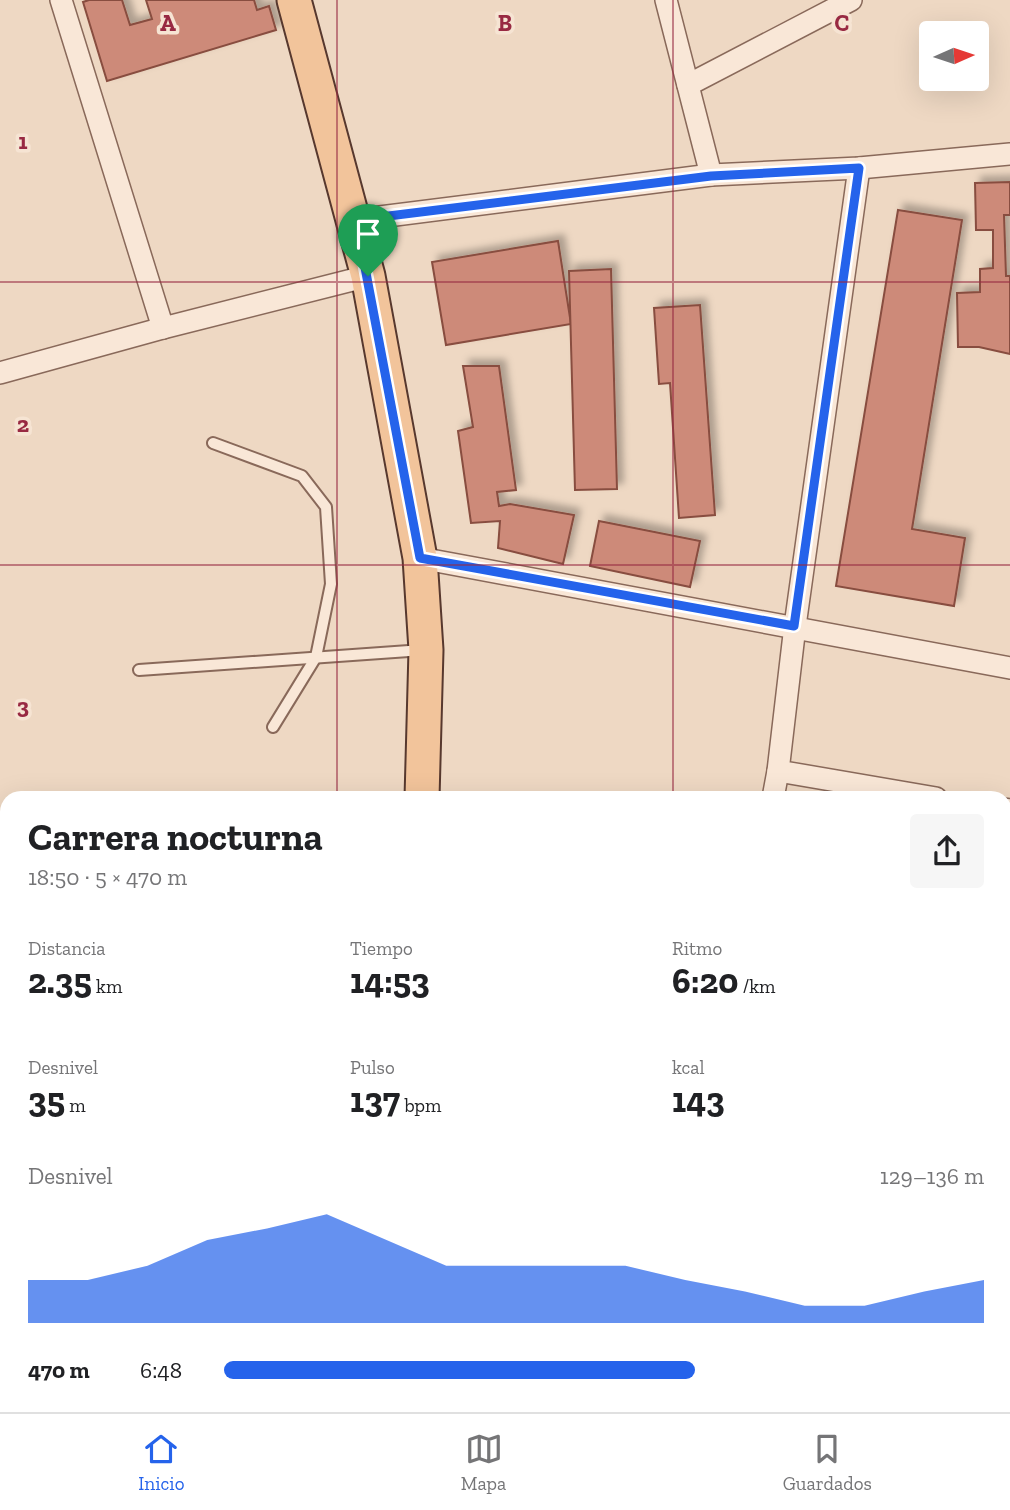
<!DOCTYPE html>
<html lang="es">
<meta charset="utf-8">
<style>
body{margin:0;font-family:"Zilla Slab",serif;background:#f6f6f6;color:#202124;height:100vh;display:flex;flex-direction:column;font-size:26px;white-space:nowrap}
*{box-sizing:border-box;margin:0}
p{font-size:23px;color:#757577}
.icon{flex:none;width:38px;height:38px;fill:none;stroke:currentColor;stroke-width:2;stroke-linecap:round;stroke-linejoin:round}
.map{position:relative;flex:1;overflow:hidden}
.panel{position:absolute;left:0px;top:791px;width:1012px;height:621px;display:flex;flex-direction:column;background:#fff;border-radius:21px 21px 0 0;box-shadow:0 7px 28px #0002}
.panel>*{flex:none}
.needle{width:46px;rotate:87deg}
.controls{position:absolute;left:919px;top:21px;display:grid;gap:14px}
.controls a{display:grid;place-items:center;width:70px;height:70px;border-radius:7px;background:#fff;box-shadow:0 7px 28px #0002;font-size:35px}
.pin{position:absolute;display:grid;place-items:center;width:60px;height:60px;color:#fff;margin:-72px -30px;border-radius:50% 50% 50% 0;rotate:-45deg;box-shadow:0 0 7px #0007}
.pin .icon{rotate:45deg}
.round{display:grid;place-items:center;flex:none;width:74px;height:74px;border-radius:7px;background:#f6f6f6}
.overview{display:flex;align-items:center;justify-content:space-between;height:119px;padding:0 28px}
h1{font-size:38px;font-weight:700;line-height:52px}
.metrics{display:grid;grid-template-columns:repeat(3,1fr);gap:10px;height:119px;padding:7px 28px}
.metrics div{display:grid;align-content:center}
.metrics b{font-size:35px;font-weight:700}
.metrics small{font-size:19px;font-weight:400}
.metrics p{font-size:19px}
.chart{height:196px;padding:14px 28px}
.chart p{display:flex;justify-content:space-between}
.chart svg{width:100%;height:126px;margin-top:7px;fill:#2563eb;opacity:.7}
ul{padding:0 28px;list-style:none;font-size:23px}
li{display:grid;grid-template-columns:112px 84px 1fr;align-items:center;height:52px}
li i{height:18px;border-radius:9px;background:#2563eb}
.menu{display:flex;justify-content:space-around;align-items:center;height:98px;border-top:2px solid #e0e0e0;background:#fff;font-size:19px;color:#757577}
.menu a{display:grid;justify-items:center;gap:4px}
.menu .current{color:#2563eb}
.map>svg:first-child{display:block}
.green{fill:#cdc897}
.building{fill:#cd8a79;stroke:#884d3f;stroke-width:2;filter:url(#shadow)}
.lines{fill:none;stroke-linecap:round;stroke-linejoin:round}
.service-casing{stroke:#89695a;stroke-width:14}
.minor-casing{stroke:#89695a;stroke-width:24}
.primary-casing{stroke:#57382e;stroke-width:37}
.service{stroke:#f9e7d7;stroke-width:10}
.minor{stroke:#f9e7d7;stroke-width:21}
.primary{stroke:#f2c49b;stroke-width:33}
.route-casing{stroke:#fff;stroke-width:14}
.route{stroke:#2563eb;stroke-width:9}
.grid{fill:none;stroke:#982942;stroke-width:2;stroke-opacity:0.55}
.grid-label{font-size:23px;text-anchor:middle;font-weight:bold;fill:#982942;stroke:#f6e4d3;stroke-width:7;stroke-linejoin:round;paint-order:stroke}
</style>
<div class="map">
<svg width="1010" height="1412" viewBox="0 0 1010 1412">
<defs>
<filter id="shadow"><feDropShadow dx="6" dy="-6" stdDeviation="3.5" flood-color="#0004"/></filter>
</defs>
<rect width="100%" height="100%" fill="#eed8c3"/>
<polygon class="green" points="0,960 7,962 7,1405 22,1405 21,1412 0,1412"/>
<g class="building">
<polygon points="89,0 122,0 130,25 152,19 146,0 254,0 257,10 269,6 276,30 107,81 83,2"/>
<polygon points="1010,182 1010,215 1004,215 1006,276 1010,276 1010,354 979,347 958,347 957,293 980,292 980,269 993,268 993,230 976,230 975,183"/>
<polygon points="898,210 962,220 912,529 965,538 954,606 836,586"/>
<polygon points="558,241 571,324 446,345 432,262"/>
<polygon points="611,269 617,489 575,490 569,271"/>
<polygon points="700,305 715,515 679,518 670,383 659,384 654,308"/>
<polygon points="463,366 499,366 516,490 497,492 499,506 510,504 574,515 563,564 498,548 500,521 471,523 458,431 473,427"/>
<polygon points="599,521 700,541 690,587 590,566"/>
</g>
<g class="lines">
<defs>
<g id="service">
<polyline points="213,443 302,476 326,507 331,584 316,657 273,727"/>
<polyline points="139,670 423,650"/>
</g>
<g id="minor">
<polyline points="61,0 163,328"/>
<polyline points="666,0 711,175"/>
<polyline points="688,85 851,0"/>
<polyline points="859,168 795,626 778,771 936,798"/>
<polyline points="356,220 711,175 859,168 1010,154"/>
<polyline points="0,373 163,328 368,276"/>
<polyline points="420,558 1010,668"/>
<polyline points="773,798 778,771"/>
<polyline points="1004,809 1010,810"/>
<polyline points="1004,1179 1010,1180"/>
<polyline points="293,1405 295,1412"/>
<polyline points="690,1412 691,1405"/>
<polyline points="899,1412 900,1405"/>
</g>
<g id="primary">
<polyline points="294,0 368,276 420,558 426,650 422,798"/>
<polyline points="495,1405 497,1412"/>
</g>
</defs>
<use href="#service" class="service-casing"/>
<use href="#minor" class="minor-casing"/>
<use href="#primary" class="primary-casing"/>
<use href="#service" class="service"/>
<use href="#minor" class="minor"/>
<use href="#primary" class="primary"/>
</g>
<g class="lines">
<defs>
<polygon id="route" points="859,168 794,626 420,558 356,220 711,176"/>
</defs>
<use href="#route" class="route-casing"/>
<use href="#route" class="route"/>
</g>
<path class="grid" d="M337,0v798M673,0v798M0,282h1010M0,565h1010M0,847h7M1004,847h6M0,1130h7M1004,1130h6M337,1405v7M673,1405v7"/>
<g class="grid-label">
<text x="168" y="31">A</text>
<text x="505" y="31">B</text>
<text x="842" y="31">C</text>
<text x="23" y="149">1</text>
<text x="23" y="432">2</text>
<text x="23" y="714">3</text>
</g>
</svg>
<div class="controls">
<a><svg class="needle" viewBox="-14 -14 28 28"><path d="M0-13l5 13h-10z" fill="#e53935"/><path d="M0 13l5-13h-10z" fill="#757577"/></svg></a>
</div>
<div class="pin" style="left:368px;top:276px;background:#1e9e55"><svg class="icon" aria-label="arrive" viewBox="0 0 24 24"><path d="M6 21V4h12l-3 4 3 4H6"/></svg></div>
<section class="panel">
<div class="overview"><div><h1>Carrera nocturna</h1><p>18:50 · 5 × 470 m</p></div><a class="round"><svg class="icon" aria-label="share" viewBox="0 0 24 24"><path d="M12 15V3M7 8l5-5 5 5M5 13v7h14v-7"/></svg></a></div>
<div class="metrics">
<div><p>Distancia</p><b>2.35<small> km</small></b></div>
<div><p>Tiempo</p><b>14:53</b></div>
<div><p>Ritmo</p><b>6:20<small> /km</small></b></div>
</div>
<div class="metrics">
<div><p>Desnivel</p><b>35<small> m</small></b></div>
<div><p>Pulso</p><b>137<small> bpm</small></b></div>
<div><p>kcal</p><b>143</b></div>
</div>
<div class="chart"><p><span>Desnivel</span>129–136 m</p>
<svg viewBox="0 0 160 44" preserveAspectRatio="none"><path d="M0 44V29L10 29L20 24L30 15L40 11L50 6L60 15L70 24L80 24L90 24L100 24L110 29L120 33L130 38L140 38L150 33L160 29V44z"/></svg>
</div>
<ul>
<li><b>470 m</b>6:48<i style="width:62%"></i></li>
</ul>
</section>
</div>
<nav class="menu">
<a class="current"><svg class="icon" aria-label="home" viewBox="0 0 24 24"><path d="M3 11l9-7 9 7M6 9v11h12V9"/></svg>Inicio</a>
<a><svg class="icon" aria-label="map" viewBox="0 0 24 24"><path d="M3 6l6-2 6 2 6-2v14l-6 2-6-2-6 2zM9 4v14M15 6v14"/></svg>Mapa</a>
<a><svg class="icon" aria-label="saved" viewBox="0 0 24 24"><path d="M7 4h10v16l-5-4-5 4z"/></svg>Guardados</a>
</nav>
